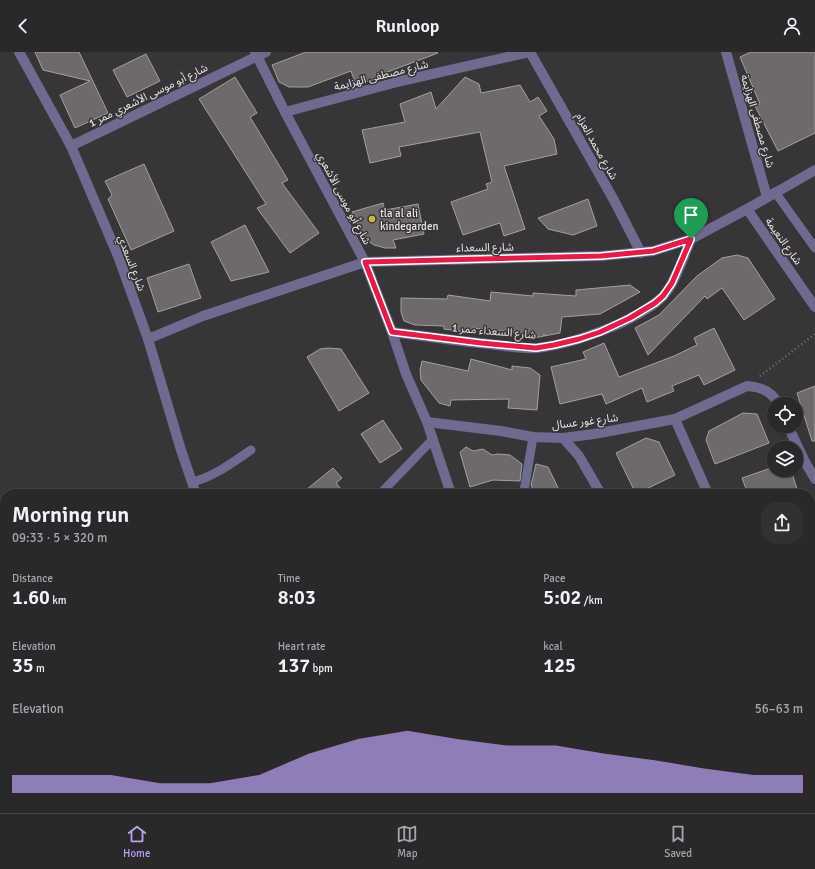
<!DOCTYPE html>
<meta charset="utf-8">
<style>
body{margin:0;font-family:Signika,"Noto Sans Arabic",sans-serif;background:#323033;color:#f1f3f6;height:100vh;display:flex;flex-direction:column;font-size:15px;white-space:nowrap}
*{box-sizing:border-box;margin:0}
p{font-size:13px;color:#a5a6a9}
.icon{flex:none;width:22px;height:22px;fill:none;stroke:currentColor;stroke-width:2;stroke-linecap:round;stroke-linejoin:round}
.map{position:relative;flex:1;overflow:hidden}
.panel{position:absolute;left:0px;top:437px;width:815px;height:324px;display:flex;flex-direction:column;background:#2a282b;border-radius:16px 16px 0 0;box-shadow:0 1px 3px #0004,0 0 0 1px #464447}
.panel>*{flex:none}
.tools{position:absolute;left:767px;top:345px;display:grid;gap:8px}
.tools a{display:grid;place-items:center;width:36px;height:36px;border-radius:50%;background:#2a282b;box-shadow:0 1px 3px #0004,0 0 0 1px #464447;font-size:20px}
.pin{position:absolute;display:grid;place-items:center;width:34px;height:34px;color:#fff;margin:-41px -17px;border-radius:50% 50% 50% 0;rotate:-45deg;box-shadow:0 0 4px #0007}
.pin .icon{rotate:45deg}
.round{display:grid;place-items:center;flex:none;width:42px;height:42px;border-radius:16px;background:#323033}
.headline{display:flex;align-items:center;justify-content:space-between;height:68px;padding:0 12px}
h1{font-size:22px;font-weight:600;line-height:30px}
.metrics{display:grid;grid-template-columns:repeat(3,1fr);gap:6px;height:68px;padding:4px 12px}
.metrics div{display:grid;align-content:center}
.metrics b{font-size:20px;font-weight:600}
.metrics small{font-size:11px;font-weight:400}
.metrics p{font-size:11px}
.chart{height:112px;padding:8px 12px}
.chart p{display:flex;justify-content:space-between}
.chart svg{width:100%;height:72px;margin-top:4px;fill:#bca0f2;opacity:.7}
header{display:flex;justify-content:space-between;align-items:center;height:52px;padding:0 12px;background:#2a282b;font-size:18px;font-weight:600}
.dock{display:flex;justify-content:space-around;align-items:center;height:56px;border-top:1px solid #464447;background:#2a282b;font-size:11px;color:#a5a6a9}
.dock a{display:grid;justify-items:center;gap:2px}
.dock .on{color:#bca0f2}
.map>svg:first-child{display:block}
.building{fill:#6e696b;stroke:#a49fa1}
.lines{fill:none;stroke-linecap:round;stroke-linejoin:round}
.path{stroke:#727073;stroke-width:2.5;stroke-dasharray:1 3;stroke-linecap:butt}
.lane{stroke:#6f6a8f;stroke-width:9}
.street{stroke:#6f6a8f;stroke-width:10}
.route-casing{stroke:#fff;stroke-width:8}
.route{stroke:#e11d48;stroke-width:5}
.poi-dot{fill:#cfb837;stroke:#383539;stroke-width:1.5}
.labels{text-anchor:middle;stroke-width:3;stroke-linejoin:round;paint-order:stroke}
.street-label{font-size:11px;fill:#e8e6e9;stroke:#383539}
.poi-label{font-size:11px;fill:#e8e6e9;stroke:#383539;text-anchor:start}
</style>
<header><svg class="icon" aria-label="back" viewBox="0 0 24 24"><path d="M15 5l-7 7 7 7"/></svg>Runloop<svg class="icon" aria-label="person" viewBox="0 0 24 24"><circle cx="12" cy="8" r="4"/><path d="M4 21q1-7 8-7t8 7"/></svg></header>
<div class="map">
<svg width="815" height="761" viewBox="0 0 815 761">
<rect width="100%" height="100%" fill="#383539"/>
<g class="building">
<polygon points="35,0 79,0 108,61 75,76 60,43 90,29 43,18"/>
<polygon points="306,0 437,0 438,1 385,21 386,24 356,33 351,19 308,35 289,35 279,30 272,13"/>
<polygon points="751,0 815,0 815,81 778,99 755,54 760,52 740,5"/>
<polygon points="146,2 160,29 127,45 113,18"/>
<polygon points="235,25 257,61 250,65 288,128 282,131 319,181 290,201 257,156 266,152 199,47"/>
<polygon points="465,25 479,32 481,41 520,33 530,50 538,45 547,59 539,64 554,87 557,102 504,114 525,177 504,184 500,171 463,183 451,150 488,137 486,132 492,130 480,80 399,95 401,104 370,111 362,78 405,70 400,52 431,40 436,57"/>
<polygon points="144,112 174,179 131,198 108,147 112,143 105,129"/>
<polygon points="588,147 597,174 573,183 548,177 538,166"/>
<polygon points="383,151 385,158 418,152 424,182 393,188 396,196 385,196 374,193 365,187 352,160"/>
<polygon points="245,173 269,220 231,229 211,190"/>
<polygon points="737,203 748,206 775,247 744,268 722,236 707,247 705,244 648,303 635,276 659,263 697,224 722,206"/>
<polygon points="189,212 201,246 158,260 147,226"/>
<polygon points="630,233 640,240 600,262 562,265 560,281 544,284 544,282 544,284 529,287 529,282 472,276 472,281 444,277 444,274 415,273 404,269 401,260 401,246 447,247 448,243 490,249 491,240 533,244 533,241 576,244 576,238"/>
<polygon points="714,276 735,318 704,333 699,323 672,334 674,339 647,350 642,336 606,352 602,342 560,352 551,315 586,307 583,300 604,291 619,325 674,304 697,293 694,286"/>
<polygon points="328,296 341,297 369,341 339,359 307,305 320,297"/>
<polygon points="471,307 512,318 512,314 530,316 540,323 537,358 508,356 509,347 451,348 450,354 439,351 421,328 420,318 422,309 468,319"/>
<polygon points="815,334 815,389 812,389 797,341"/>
<polygon points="743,361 757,362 769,391 715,412 706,388 709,379"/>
<polygon points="383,368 402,397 380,411 361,382"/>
<polygon points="646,386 659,390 675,423 636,442 616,401"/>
<polygon points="466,395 473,399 483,397 492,403 498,402 510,403 522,412 520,429 493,428 470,435 460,400"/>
<polygon points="536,412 548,415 561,442 535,442 531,433"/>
<polygon points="774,415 774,418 791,418 798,440 791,442 748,442 742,426"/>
<polygon points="333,416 342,426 336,431 345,442 301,442"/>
</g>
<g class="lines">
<polyline class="path" points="760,324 815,282"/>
<g class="lane">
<polyline points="775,140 815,196"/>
<path d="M192,430c22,-5 41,-20 59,-32"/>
<polyline points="524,439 533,385"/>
<polyline points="380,442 433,387"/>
</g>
<g class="street">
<polyline points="19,0 71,94 118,204 148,287 181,398 196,442"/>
<polyline points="255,0 285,60 365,210 392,280 406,322 427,370 451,442"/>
<polyline points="530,0 615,150 641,201"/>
<polyline points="726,0 767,145"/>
<polyline points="285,60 401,29 530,0"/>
<polyline points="71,94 266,0"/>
<polyline points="747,157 815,255"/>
<path d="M392,280c32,4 64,9 97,12 16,2 32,5 48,4 29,-3 56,-13 82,-24 14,-7 36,-18 46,-30 12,-16 18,-36 26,-55"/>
<polyline points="148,287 203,264 365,210 601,204 653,199 691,187 747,157 815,118"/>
<polyline points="675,367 708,442"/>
<path d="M427,370l74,9 32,6 30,1 31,-4 81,-15 72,-33c14,1 25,5 31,18"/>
<polyline points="788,374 804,408 815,427"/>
<polyline points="563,386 579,404 601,442"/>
<polyline points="0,509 5,517"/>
<polyline points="810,515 815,513"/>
<polyline points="0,554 5,551"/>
<polyline points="810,608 815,606"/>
<polyline points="155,756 158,761"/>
<polyline points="581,756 584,761"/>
<polyline points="789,756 793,761"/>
<polyline points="354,761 355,756"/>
<polyline points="390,761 395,756"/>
</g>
</g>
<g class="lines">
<defs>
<polygon id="route" points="691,187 672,231 663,244 655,251 630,266 600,280 579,287 554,293 536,296 481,291 392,280 365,210 601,204 653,199"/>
</defs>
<use href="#route" class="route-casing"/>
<use href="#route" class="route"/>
</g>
<circle class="poi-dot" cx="372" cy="167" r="4"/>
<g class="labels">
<g class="street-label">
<text transform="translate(381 23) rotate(-14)" y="4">شارع مصطفى الهزايمة</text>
<text transform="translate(148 43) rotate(-26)" y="4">شارع أبو موسى الأشعري ممر 1</text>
<text transform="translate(758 69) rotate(74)" y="4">شارع مصطفى الهزايمة</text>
<text transform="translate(597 94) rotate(61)" y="4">شارع محمد العزام</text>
<text transform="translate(344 146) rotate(62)" y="4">شارع أبو موسى الأشعري</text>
<text transform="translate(784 189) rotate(55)" y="4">شارع النعيمة</text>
<text transform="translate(485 195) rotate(-1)" y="4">شارع السعداء</text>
<text transform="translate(132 211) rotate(69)" y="4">شارع السعدي</text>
<text transform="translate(494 279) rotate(5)" y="4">شارع السعداء ممر 1</text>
<text transform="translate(585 369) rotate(-7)" y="4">شارع غور عسال</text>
</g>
<g class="poi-label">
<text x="380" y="165">tla al ali<tspan x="380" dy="13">kindegarden</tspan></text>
</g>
</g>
</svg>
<div class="tools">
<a><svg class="icon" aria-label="locate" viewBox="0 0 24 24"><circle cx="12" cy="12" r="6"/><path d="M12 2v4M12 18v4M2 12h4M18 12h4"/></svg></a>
<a><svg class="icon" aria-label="layers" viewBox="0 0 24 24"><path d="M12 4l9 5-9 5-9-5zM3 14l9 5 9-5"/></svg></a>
</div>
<div class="pin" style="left:691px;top:187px;background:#1e9e55"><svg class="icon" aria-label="arrive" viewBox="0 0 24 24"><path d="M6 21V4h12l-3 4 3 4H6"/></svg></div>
<section class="panel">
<div class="headline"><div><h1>Morning run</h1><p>09:33 · 5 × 320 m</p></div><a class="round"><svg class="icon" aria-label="share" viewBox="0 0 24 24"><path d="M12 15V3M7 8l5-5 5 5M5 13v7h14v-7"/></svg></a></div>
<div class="metrics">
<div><p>Distance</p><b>1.60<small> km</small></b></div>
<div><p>Time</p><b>8:03</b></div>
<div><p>Pace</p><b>5:02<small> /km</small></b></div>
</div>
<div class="metrics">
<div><p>Elevation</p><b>35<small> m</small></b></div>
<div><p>Heart rate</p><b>137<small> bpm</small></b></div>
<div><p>kcal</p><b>125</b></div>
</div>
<div class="chart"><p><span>Elevation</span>56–63 m</p>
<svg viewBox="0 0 160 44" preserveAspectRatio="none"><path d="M0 44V33L10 33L20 33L30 38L40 38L50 33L60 20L70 11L80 6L90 11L100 15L110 15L120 20L130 24L140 29L150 33L160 33V44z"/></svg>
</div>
</section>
</div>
<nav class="dock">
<a class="on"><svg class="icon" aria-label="home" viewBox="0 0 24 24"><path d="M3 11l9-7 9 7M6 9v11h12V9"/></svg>Home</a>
<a><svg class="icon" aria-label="map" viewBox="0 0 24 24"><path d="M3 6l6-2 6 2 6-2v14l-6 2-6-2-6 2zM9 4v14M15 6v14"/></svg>Map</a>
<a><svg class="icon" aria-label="saved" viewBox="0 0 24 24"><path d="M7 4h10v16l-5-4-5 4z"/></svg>Saved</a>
</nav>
